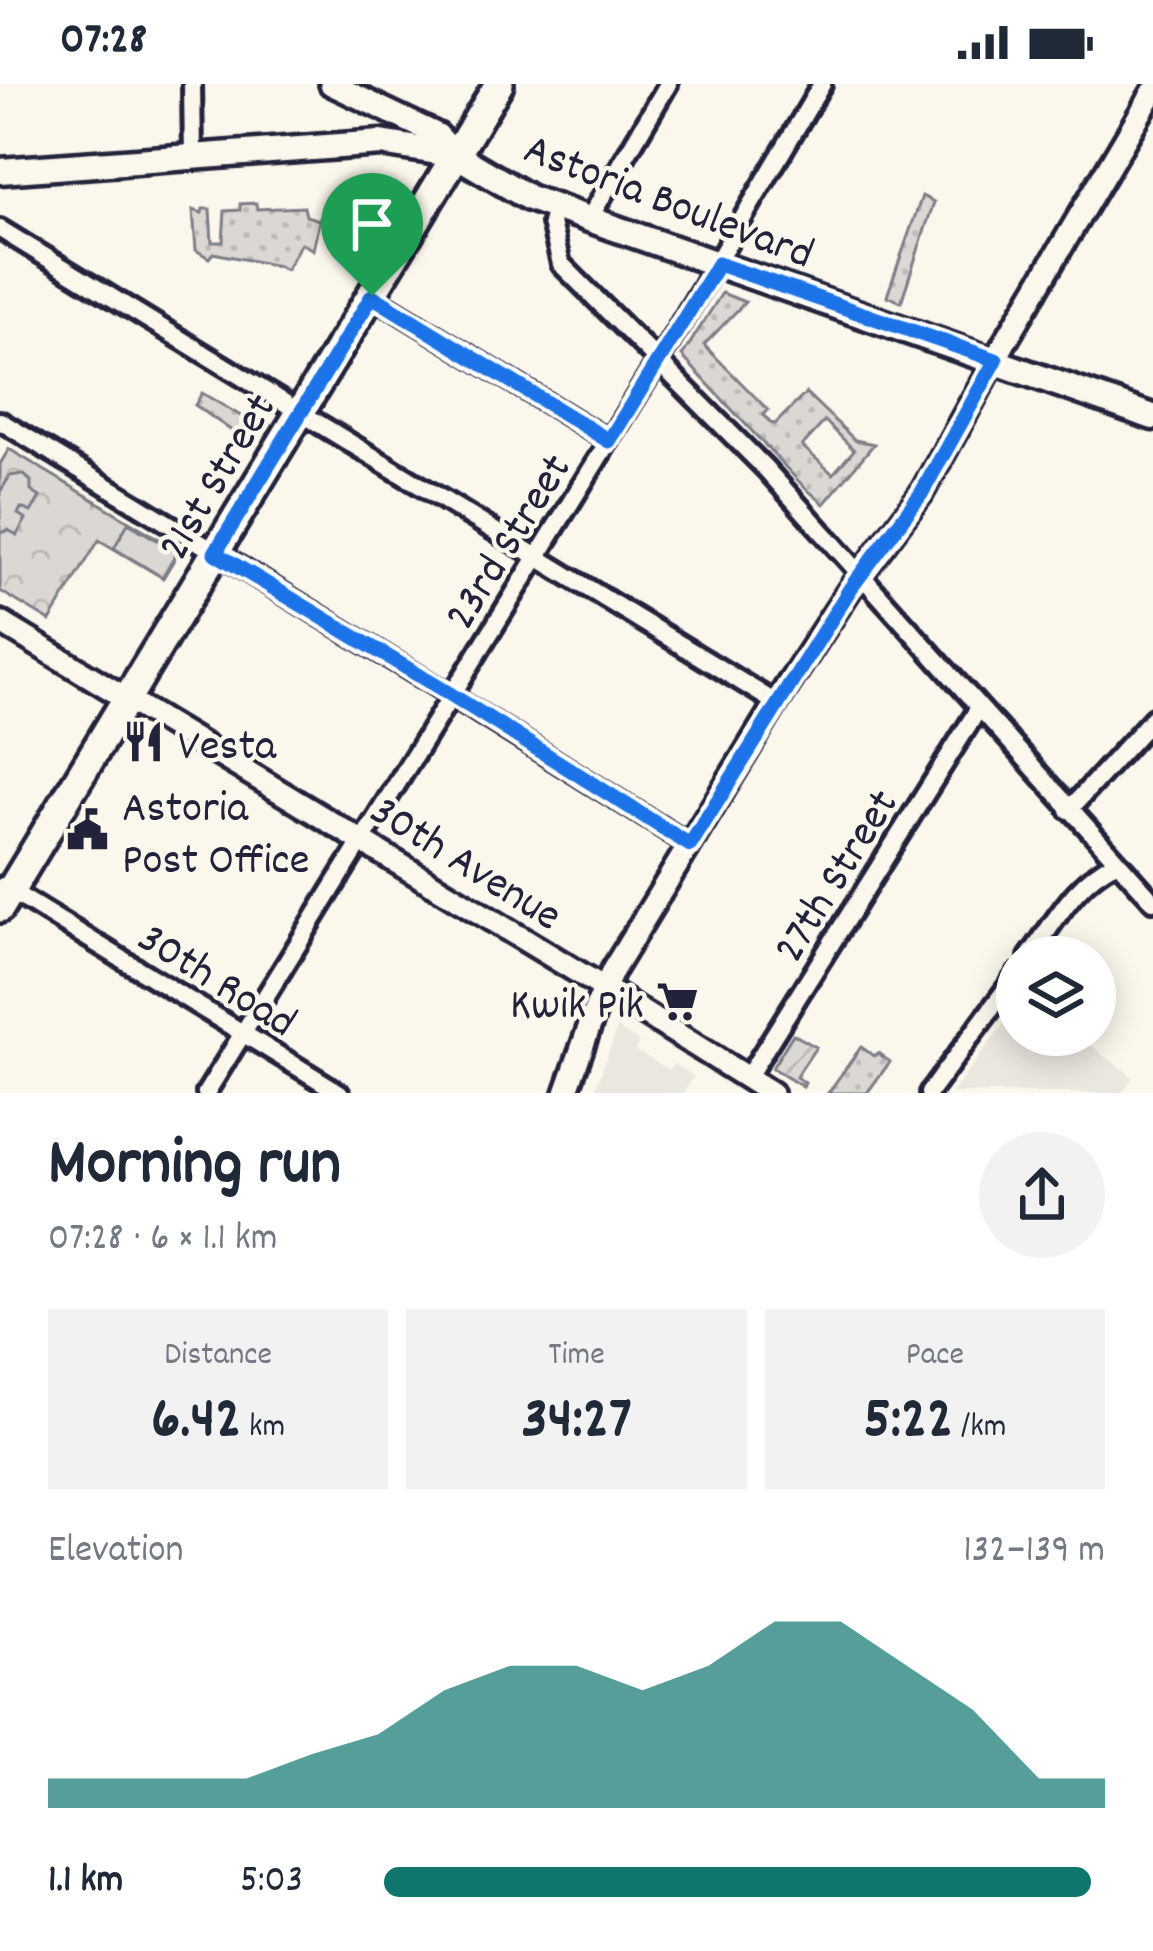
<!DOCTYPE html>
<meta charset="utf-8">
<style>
body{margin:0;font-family:Dekko,sans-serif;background:#f2f2f3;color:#1f2937;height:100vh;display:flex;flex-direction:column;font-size:45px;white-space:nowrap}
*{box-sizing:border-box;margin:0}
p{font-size:39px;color:#747a83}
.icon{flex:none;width:66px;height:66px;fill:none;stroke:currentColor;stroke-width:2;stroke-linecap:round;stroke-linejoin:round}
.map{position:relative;height:1009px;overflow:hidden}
.details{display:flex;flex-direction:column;background:#fff;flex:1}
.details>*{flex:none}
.fabs{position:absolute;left:996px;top:852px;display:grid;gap:24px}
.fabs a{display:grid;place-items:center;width:120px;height:120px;border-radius:50%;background:#fff;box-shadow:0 6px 30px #0003;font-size:60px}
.pin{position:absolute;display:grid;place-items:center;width:102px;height:102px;color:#fff;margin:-123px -51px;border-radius:50% 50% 50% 0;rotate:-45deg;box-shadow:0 0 12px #0007}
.pin .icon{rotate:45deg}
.round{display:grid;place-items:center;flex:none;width:126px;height:126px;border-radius:63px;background:#f2f2f3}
.overview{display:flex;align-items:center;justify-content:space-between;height:204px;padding:0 48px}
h1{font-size:66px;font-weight:700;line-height:90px}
.metrics{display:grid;grid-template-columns:repeat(3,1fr);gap:18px;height:204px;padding:12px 48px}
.metrics div{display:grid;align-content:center;border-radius:0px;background:#f2f2f3;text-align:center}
.metrics b{font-size:60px;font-weight:700}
.metrics small{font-size:33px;font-weight:400}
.metrics p{font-size:33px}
.chart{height:336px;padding:24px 48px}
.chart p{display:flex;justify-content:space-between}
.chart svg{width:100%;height:216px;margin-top:12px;fill:#0f766e;opacity:.7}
ul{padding:0 48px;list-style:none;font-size:39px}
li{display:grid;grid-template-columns:192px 144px 1fr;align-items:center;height:90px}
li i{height:30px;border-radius:15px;background:#0f766e}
.status{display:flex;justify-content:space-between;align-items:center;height:84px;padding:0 60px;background:#fff;direction:ltr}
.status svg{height:33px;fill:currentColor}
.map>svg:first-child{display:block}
.built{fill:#ebe7df}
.grass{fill:url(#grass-dots);stroke:#7e7d87;stroke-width:3;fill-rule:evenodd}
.park{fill:url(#park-crowns);stroke:#7e7d87;stroke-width:3}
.garden{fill:url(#garden-furrows);stroke:#7e7d87;stroke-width:3}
.pitch{fill:#dbd8d3;stroke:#7e7d87;stroke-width:3}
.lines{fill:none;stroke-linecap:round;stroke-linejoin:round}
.minor-casing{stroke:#22223b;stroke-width:26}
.tertiary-casing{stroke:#22223b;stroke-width:30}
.secondary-casing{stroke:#22223b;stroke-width:33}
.primary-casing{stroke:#22223b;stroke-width:36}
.minor{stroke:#fbf7ec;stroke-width:16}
.tertiary{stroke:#fbf7ec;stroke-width:21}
.secondary{stroke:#fbf7ec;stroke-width:24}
.primary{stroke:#fbf7ec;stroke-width:27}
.route-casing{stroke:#fff;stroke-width:24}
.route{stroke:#1a73e8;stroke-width:15}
.labels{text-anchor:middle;stroke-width:9;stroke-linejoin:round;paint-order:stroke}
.street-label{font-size:45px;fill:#22223b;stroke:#fbf7ec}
.poi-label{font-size:45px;fill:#22223b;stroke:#fbf7ec;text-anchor:start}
</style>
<div class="status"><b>07:28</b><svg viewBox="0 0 49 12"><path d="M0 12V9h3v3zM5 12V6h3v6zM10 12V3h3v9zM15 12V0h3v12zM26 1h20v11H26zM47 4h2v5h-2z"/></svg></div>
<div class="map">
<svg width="1153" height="1009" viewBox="0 0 1153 1009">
<defs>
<pattern id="grass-dots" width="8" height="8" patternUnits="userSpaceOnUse" patternTransform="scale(3)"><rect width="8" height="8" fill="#dbd8d3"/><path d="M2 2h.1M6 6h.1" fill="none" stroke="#bcb9b6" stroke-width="1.8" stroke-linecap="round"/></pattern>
<pattern id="park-crowns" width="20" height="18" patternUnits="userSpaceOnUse" patternTransform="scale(3)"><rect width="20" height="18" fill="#dbd8d3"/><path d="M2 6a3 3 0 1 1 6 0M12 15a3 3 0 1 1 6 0" fill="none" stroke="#bcb9b6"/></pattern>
<pattern id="garden-furrows" width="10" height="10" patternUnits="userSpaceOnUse" patternTransform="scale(3)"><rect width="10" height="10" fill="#dbd8d3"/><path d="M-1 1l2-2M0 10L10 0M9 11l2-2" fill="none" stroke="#bcb9b6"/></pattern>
</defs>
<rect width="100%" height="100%" fill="#fbf7ec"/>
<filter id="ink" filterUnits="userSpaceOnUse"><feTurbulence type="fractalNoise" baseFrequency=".00833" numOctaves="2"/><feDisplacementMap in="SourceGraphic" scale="24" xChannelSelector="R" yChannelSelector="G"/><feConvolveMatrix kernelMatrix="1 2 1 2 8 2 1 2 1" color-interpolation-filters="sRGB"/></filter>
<g filter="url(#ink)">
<g class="built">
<polygon points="1017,922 1017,951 1077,951 1133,993 1122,1009 952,1009"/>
<polygon points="617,944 639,958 635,966 669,986 674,980 694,992 684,1009 594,1009"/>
</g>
<g class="grass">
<polygon points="922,112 934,118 901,218 887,212"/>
<polygon points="256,119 257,125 304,123 306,132 319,136 320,133 313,166 301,159 286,186 278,182 213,169 209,174 196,166 193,126 202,129 203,125 210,125 212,158 223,158 225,127 240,126 240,120"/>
<path d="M722,209l23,9 -41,43 64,65 -4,5 6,8 5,1 31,-31 49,47 19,4 -50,60 -20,-17 -122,-131zM825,337l29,29 -21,24 -31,-28z"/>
<polygon points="202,309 256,341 246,357 195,321"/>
<polygon points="861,963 874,972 878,969 890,978 867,1009 828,1009"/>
</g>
<polygon class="park" points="9,365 179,467 163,494 99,456 50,537 0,507 0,380"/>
<polygon class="garden" points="793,950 816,963 796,993 805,999 803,1003 772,984"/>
<g class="pitch">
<polygon points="23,390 31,397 31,407 40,413 31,428 21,424 18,430 26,435 17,451 8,446 0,449 0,408 10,392"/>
<polygon points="128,439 177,468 162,493 114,464"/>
</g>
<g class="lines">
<defs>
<g id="minor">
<polyline points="192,0 193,73"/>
<polyline points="556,123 551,139 561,180 766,385 1153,817"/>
<polyline points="589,135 668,0"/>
<polyline points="0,145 776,619"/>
<polyline points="372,212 609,357"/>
<polyline points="0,337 450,611 690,761"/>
<polyline points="1069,726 1153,634"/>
<polyline points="3,802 340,1009"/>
<path d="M1029,873c25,-34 47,-77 87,-95"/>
<polyline points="747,994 979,624"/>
<polyline points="206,1009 668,261 822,0"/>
<polyline points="929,1009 1017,890"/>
</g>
<g id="tertiary">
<polyline points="331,0 438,51 456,71"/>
<polyline points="0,538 604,904 771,1009"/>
<polyline points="566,1009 597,921 613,886 776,619 850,505 921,410 1005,258 1153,8"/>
</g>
<polyline id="secondary" points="0,87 381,59 456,71 529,114 1153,333"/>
<polyline id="primary" points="0,824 499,0"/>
</defs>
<use href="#minor" class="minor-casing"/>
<use href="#tertiary" class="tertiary-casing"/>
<use href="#secondary" class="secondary-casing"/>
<use href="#primary" class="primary-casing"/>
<use href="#minor" class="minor"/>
<use href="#tertiary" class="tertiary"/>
<use href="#secondary" class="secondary"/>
<use href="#primary" class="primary"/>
</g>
</g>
<g class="lines" filter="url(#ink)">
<defs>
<polygon id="route" points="718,180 996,276 921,410 850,505 690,761 450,610 215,469 372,212 609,357"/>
</defs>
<use href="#route" class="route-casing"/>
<use href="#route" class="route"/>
</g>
<defs>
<symbol id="restaurant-bare" viewBox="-9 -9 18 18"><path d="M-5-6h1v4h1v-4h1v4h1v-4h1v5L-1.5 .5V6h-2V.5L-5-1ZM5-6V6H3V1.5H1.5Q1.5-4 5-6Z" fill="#22223b" stroke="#fbf7ec" stroke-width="2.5" paint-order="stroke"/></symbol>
<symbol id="civic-bare" viewBox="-9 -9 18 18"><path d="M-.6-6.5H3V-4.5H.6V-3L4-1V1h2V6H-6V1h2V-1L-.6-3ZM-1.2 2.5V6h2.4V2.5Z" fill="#22223b" stroke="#fbf7ec" stroke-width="2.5" paint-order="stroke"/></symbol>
<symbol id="supermarket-bare" viewBox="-9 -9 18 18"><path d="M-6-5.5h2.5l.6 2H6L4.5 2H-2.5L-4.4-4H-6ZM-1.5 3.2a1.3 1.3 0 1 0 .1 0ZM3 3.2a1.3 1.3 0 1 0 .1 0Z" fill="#22223b" stroke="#fbf7ec" stroke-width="2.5" paint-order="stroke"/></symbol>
</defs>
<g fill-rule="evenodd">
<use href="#restaurant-bare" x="114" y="628" width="59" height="59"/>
<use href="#civic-bare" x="58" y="716" width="59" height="59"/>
<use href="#supermarket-bare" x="648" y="888" width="59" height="59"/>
</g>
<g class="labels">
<g class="street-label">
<text transform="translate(670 114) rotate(21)" y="16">Astoria Boulevard</text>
<text transform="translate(214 391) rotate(-59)" y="16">21st Street</text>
<text transform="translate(505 456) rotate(-58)" y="16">23rd Street</text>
<text transform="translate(468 776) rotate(32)" y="16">30th Avenue</text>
<text transform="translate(833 790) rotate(-58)" y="16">27th Street</text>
<text transform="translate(219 893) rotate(32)" y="16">30th Road</text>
</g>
<g class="poi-label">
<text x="178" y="674">Vesta</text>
<text x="122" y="736">Astoria<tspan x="122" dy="52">Post Office</tspan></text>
<text x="644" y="933" text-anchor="end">Kwik Pik</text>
</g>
</g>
</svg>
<div class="fabs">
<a><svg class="icon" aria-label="layers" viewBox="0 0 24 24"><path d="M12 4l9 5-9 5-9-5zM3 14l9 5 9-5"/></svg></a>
</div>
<div class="pin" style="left:372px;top:212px;background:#1e9e55"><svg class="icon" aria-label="arrive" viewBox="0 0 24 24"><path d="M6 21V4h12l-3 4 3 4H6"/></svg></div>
</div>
<section class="details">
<div class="overview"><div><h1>Morning run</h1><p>07:28 · 6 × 1.1 km</p></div><a class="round"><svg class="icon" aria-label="share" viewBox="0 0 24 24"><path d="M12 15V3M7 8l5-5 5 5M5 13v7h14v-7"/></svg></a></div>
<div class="metrics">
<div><p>Distance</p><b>6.42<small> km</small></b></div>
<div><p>Time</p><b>34:27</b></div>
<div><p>Pace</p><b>5:22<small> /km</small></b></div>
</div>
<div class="chart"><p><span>Elevation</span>132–139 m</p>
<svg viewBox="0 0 160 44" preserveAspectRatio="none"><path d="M0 44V38L10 38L20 38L30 38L40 33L50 29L60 20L70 15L80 15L90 20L100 15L110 6L120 6L130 15L140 24L150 38L160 38V44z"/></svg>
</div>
<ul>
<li><b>1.1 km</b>5:03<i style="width:98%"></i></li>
</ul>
</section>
